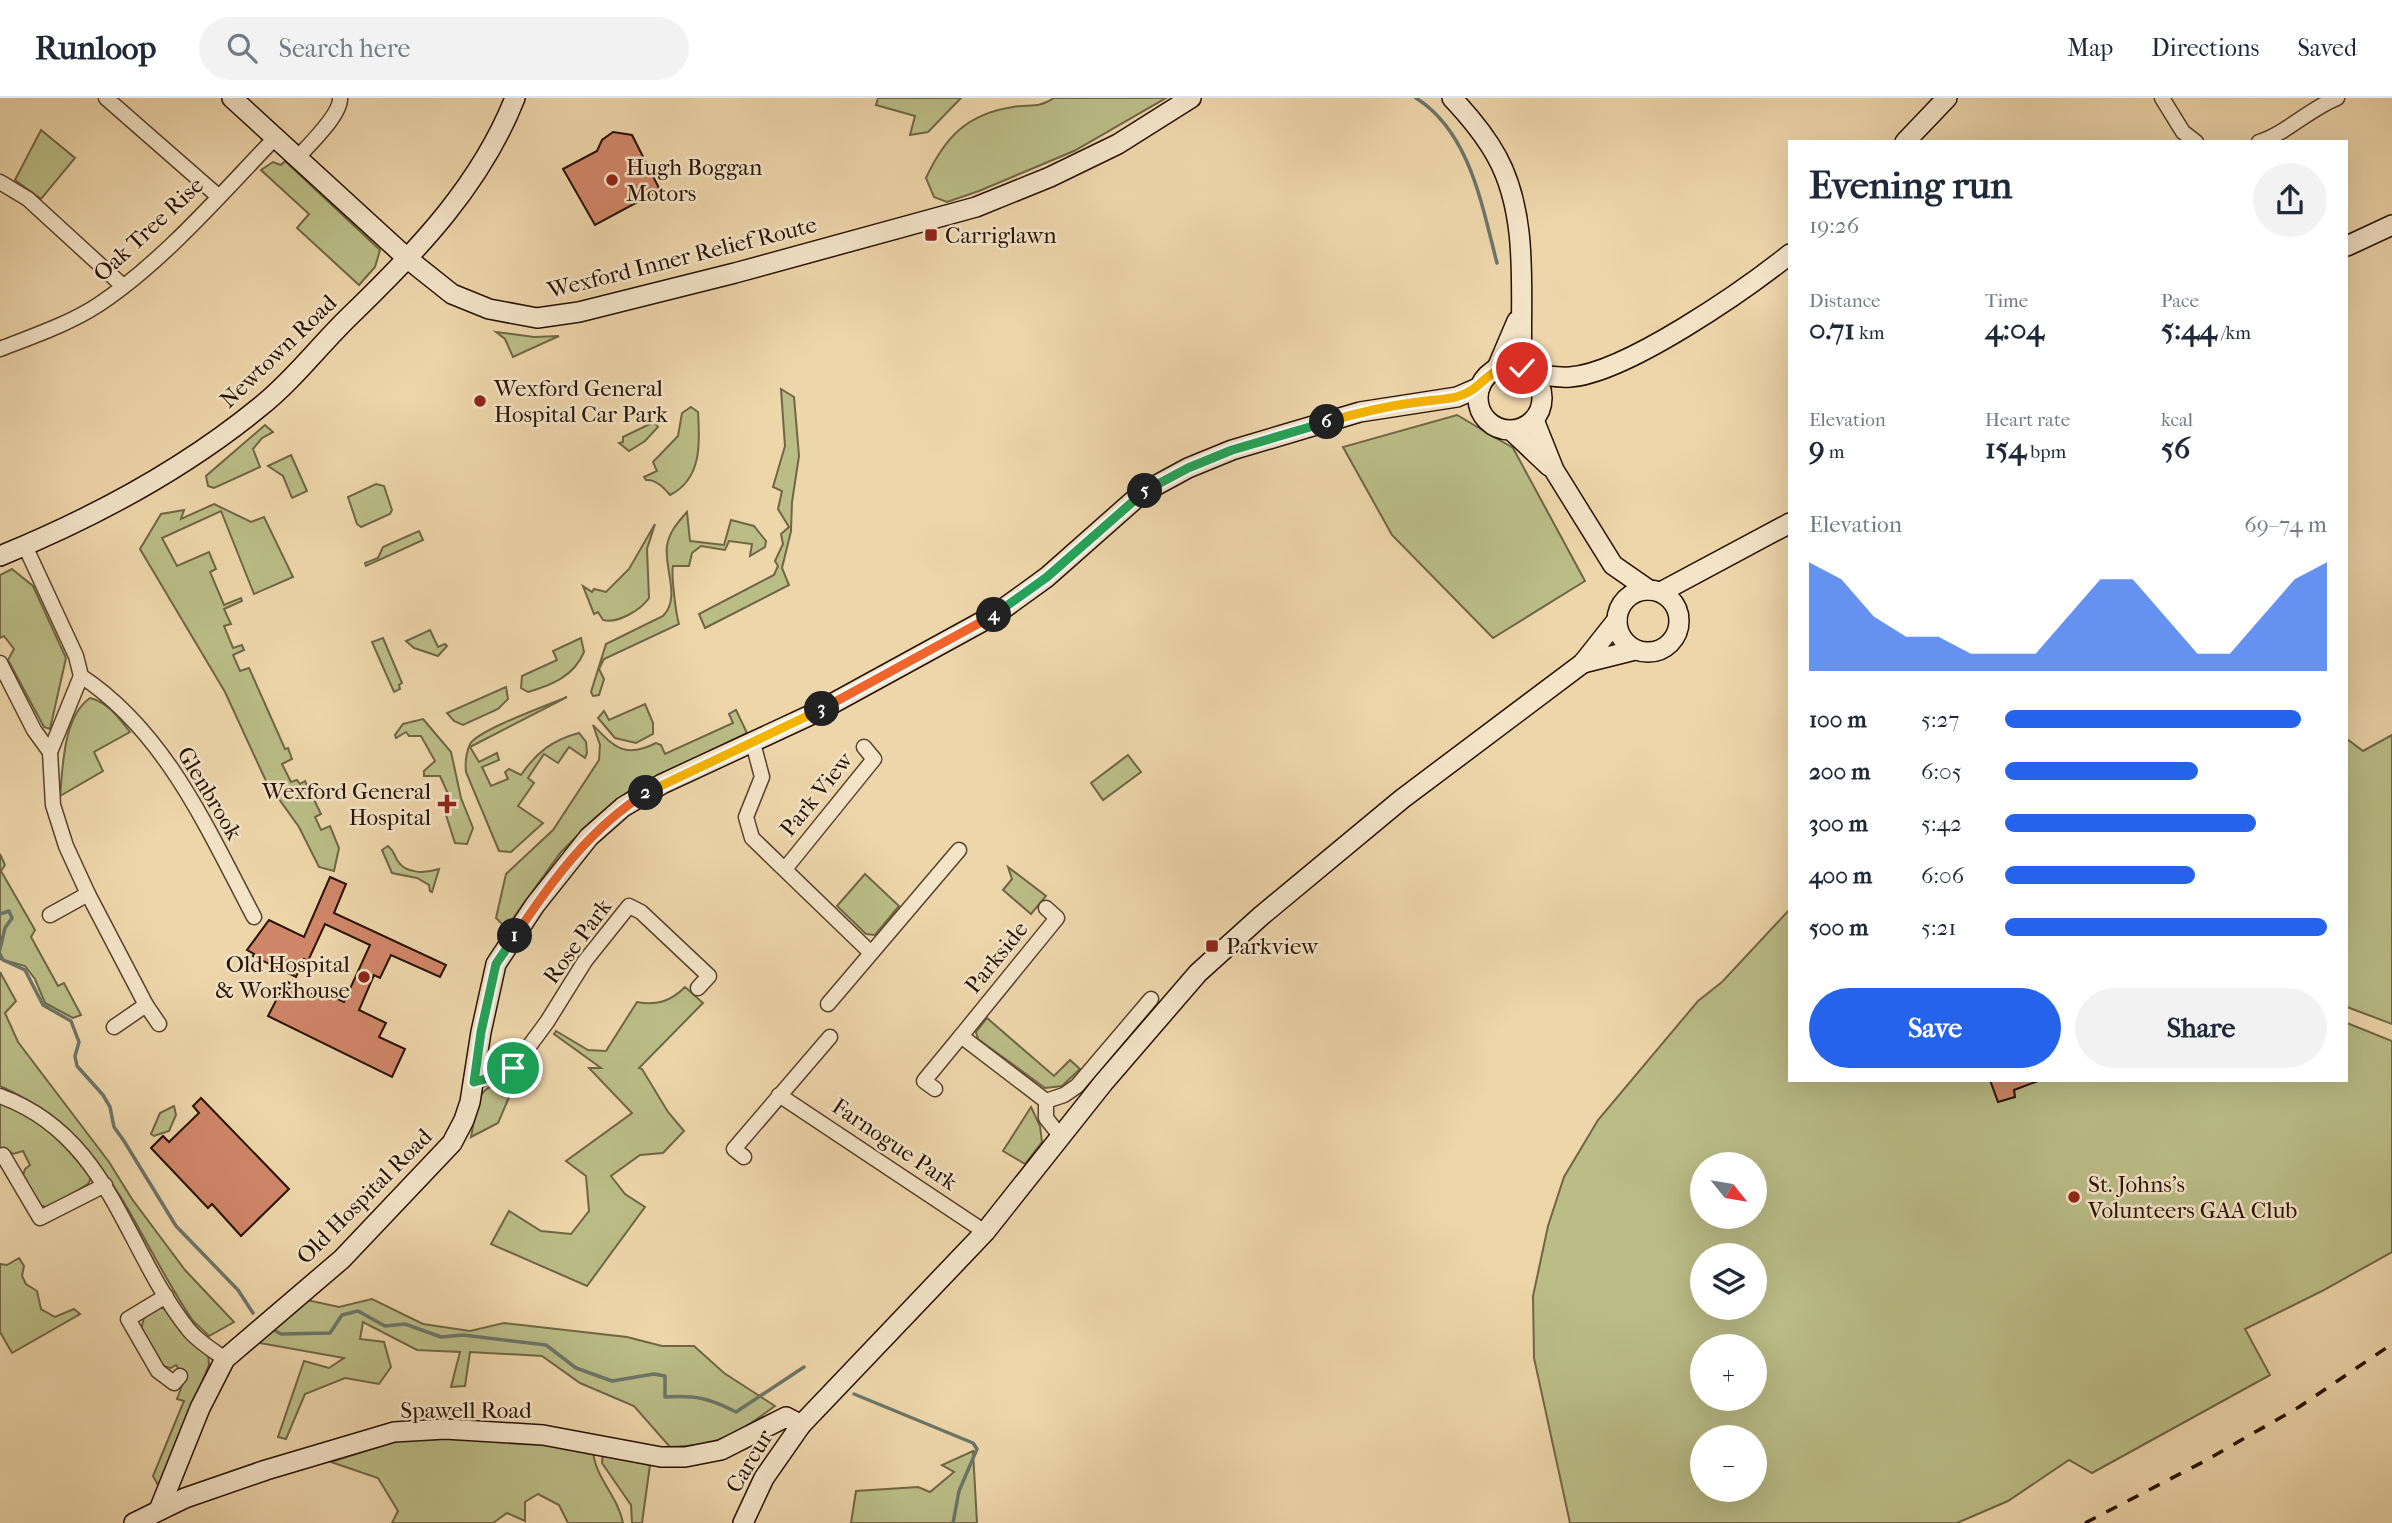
<!DOCTYPE html>
<meta charset="utf-8">
<style>
body{margin:0;font-family:"IM FELL French Canon",serif;background:#f2f2f3;color:#1f2937;height:100vh;display:flex;flex-direction:column;font-size:26px;white-space:nowrap}
*{box-sizing:border-box;margin:0}
p{font-size:23px;color:#747a83}
.icon{flex:none;width:38px;height:38px;fill:none;stroke:currentColor;stroke-width:2;stroke-linecap:round;stroke-linejoin:round}
.map{position:relative;flex:1;overflow:hidden}
.sheet{position:absolute;left:1788px;top:42px;width:560px;height:942px;display:flex;flex-direction:column;background:#fff;border-radius:0px;box-shadow:0 7px 28px #0002}
.sheet>*{flex:none}
.needle{width:46px;rotate:120deg}
.controls{position:absolute;left:1690px;top:1054px;display:grid;gap:14px}
.controls a{display:grid;place-items:center;width:77px;height:77px;border-radius:50%;background:#fff;box-shadow:0 7px 28px #0002;font-size:35px}
.pin{position:absolute;display:grid;place-items:center;width:60px;height:60px;color:#fff;margin:-30px;border:4px solid #fff;border-radius:50%;box-shadow:0 2px 7px #0007}
.km{position:absolute;width:35px;height:35px;margin:-18px;border-radius:50%;background:#222;color:#fff;font-size:19px;line-height:35px;text-align:center}
.round{display:grid;place-items:center;flex:none;width:74px;height:74px;border-radius:37px;background:#f2f2f3}
.headline{display:flex;align-items:center;justify-content:space-between;height:119px;padding:0 21px}
h1{font-size:38px;font-weight:800;line-height:52px}
.metrics{display:grid;grid-template-columns:repeat(3,1fr);gap:10px;height:119px;padding:7px 21px}
.metrics div{display:grid;align-content:center}
.metrics b{font-size:30px;font-weight:800}
.metrics small{font-size:19px;font-weight:400}
.metrics p{font-size:19px}
.chart{height:196px;padding:14px 21px}
.chart p{display:flex;justify-content:space-between}
.chart svg{width:100%;height:126px;margin-top:7px;fill:#2563eb;opacity:.7}
.cta{display:flex;gap:14px;margin-top:auto;padding:14px 21px}
.cta a{flex:1;height:80px;border-radius:42px;background:#2563eb;color:#fff;font-size:28px;font-weight:800;line-height:80px;text-align:center}
.cta a+a{background:#f2f2f3;color:#1f2937}
ul{padding:0 21px;list-style:none;font-size:23px}
li{display:grid;grid-template-columns:112px 84px 1fr;align-items:center;height:52px}
li i{height:18px;border-radius:9px;background:#2563eb}
header{display:flex;align-items:center;gap:42px;box-sizing:border-box;height:98px;padding:0 35px;background:#fff;border-bottom:2px solid #e0e1e3}
header strong{font-size:33px}
nav{display:flex;gap:38px;margin-inline-start:auto;font-size:24px}
.search{width:490px;height:63px;background:#f2f2f3;display:flex;align-items:center;gap:18px;box-sizing:border-box;padding:0 24px;border-radius:38px;color:#747a83;font-size:26px}
.map>svg:first-child{display:block}
.green{fill:#bbbd87;stroke:#706644;stroke-width:2;fill-rule:evenodd}
.lines{fill:none;stroke-linecap:round;stroke-linejoin:round}
.stream{stroke:#6c7569;stroke-width:3.5}
.building{fill:#d1876a;stroke:#261001;stroke-width:2}
.street-casing{stroke:#58422c;stroke-width:17}
.secondary-casing{stroke:#261001;stroke-width:22}
.street{stroke:#f4e4c8;stroke-width:14}
.secondary{stroke:#f4e4c8;stroke-width:19}
.rail{stroke:#261001;stroke-width:3.5;stroke-dasharray:12 12;stroke-linecap:butt}
.split-1-casing{stroke:#fff;stroke-width:14}
.split-2-casing{stroke:#fff;stroke-width:14}
.split-3-casing{stroke:#fff;stroke-width:14}
.split-4-casing{stroke:#fff;stroke-width:14}
.split-5-casing{stroke:#fff;stroke-width:14}
.split-6-casing{stroke:#fff;stroke-width:14}
.split-7-casing{stroke:#fff;stroke-width:14}
.split-1{stroke:#22a559;stroke-width:9}
.split-2{stroke:#f0652b;stroke-width:9}
.split-3{stroke:#f5b400;stroke-width:9}
.split-4{stroke:#f0652b;stroke-width:9}
.split-5{stroke:#22a559;stroke-width:9}
.split-6{stroke:#22a559;stroke-width:9}
.split-7{stroke:#f5b400;stroke-width:9}
.poi-dot{fill:#8f2418;stroke:#f4e4c8;stroke-width:2.5}
.labels{text-anchor:middle;stroke-width:5;stroke-linejoin:round;paint-order:stroke}
.poi-label{font-size:23px;fill:#261001;stroke:#f4e4c8;text-anchor:start}
.street-label{font-size:23px;fill:#261001;stroke:#f4e4c8}
</style>
<header>
<strong>Runloop</strong>
<div class="search"><svg class="icon" aria-label="search" viewBox="0 0 24 24"><circle cx="10" cy="10" r="6"/><path d="M15 15l6 6"/></svg>Search here</div>
<nav><a>Map</a><a>Directions</a><a>Saved</a></nav>
</header>
<div class="map">
<svg width="2392" height="1425" viewBox="0 0 2392 1425">
<rect width="100%" height="100%" fill="#eed6ab"/>
<filter id="stains"><feTurbulence type="fractalNoise" baseFrequency=".00286" numOctaves="4"/><feColorMatrix values="0 0 0 0 .2 0 0 0 0 .09 0 0 0 0 .02 0 0 0 .5 -.17"/></filter>
<radialGradient id="worn" r=".72"><stop offset=".6" stop-color="#630" stop-opacity="0"/><stop offset="1" stop-color="#630" stop-opacity=".3"/></radialGradient>
<g class="green">
<polygon points="878,0 961,0 928,34 910,37 915,18 876,7"/>
<path d="M1054,0h112l-92,53 -95,40 -32,11 -13,-5 -8,-19c19,-41 41,-64 87,-71 18,-3 24,2 41,-9z"/>
<polygon points="41,32 75,60 41,101 15,82"/>
<polygon points="285,63 380,152 375,169 359,187 297,130 309,116 261,72 273,64 281,67"/>
<polygon points="496,234 534,239 559,238 513,259 505,241"/>
<polygon points="781,291 794,299 799,358 792,404 791,433 782,470 789,487 705,530 699,516 774,477 778,468 775,463 783,446 781,436 789,429 778,411 782,393 773,389 785,348"/>
<path d="M691,309l7,5c2,31 4,67 -28,83 -6,-7 -14,-16 -24,-15l-2,-3 13,-6 -4,-9 25,-26 4,-23z"/>
<polygon points="1457,317 1513,350 1585,483 1493,540 1392,437 1343,349"/>
<polygon points="654,324 658,329 645,343 629,353 619,345 623,344 623,339"/>
<polygon points="265,327 273,334 262,340 253,351 260,369 214,390 208,388 206,378"/>
<polygon points="291,357 307,393 292,400 283,378 268,368"/>
<polygon points="376,386 384,388 392,412 390,416 361,429 357,426 348,399"/>
<polygon points="214,406 251,424 264,419 293,479 254,496 221,413 162,440 177,468 209,454 216,471 210,474 224,507 241,500 242,503 224,511 231,526 224,528 233,550 242,547 244,552 233,557 240,573 249,570 285,651 288,650 292,661 282,666 291,684 297,682 300,686 305,683 321,716 315,719 321,732 330,728 339,750 334,773 319,769 299,729 266,683 225,594 140,451 161,416 184,412 181,421"/>
<path d="M687,414l3,29 34,4 7,-25 23,6 12,15 -1,6 -15,9 2,-12 -23,-3 -4,9 -24,-4 -9,7 -3,13h-16c-2,8 3,49 6,58l-75,35 -5,10 5,10 -5,16 -6,1 -2,-4 15,-48 57,-28c18,-18 1,-47 4,-70 2,-14 11,-24 20,-34z"/>
<path d="M655,426l-8,25 2,49c-8,12 -32,26 -46,22l-5,-8 -4,2 -11,-28 9,6 2,-3 12,3 23,-23z"/>
<polygon points="419,433 423,442 366,468 365,465 378,460 383,449"/>
<polygon points="12,471 33,488 66,560 50,631 44,629 8,562 14,551 4,538 0,540 0,477"/>
<polygon points="430,532 438,549 445,546 447,548 438,558 414,550 406,543"/>
<polygon points="383,540 402,585 399,587 400,591 394,594 372,544"/>
<path d="M581,540l3,14c-10,24 -32,33 -56,40l-7,-4 1,-12 35,-16 -4,-9z"/>
<polygon points="506,589 508,601 498,611 463,627 454,623 447,615"/>
<path d="M567,599l-97,50 9,15 18,-9 2,7 -17,7 9,19 17,-7 -3,-7 4,-3 12,6c15,-22 31,-35 58,-42l7,9 1,11 -2,5 -16,-11 -11,16 -14,-9 -16,24 6,5 -16,23 25,17 -32,29 -12,-1 -33,-79c-1,-10 0,-19 4,-28 8,-14 78,-39 97,-47z"/>
<path d="M90,600c19,5 28,19 40,34l-36,20 9,19 -43,25c3,-30 3,-79 30,-98z"/>
<polygon points="645,606 653,625 653,636 636,645 615,640 598,620 604,613 609,622"/>
<path d="M736,612l11,23 -117,57 -35,28 -34,34 -55,76 -10,-10 10,-44 47,-44 46,-70 1,-15 -7,-20c21,22 32,34 63,18l5,2 4,9 68,-31 -4,-9z"/>
<polygon points="423,621 451,654 461,700 473,730 467,746 455,745 445,714 454,709 440,678 424,678 424,673 435,663 421,638 409,638 406,634 396,640 395,637 403,626"/>
<polygon points="2392,637 2392,926 2347,909 2347,641 2363,653"/>
<polygon points="1128,657 1141,674 1103,702 1091,685"/>
<path d="M388,748c6,5 6,8 9,14 9,15 29,13 42,9l-7,23 -2,-1 -1,-6 -12,-7 -25,-5 -10,-23z"/>
<polygon points="0,756 5,767 1,773 35,832 31,839 58,888 64,885 81,917 73,920 45,905 35,881 25,868 0,861"/>
<polygon points="1008,769 1046,798 1031,816 1003,792 1012,781"/>
<polygon points="865,776 899,808 875,837 866,836 837,808"/>
<path d="M1790,811v171h557v-57l45,18v211l-70,39 -77,38 25,46 -178,98 -23,-13 -61,41 -51,22h-387l-36,-165 -1,-62 15,-70 16,-49 34,-57 100,-119 24,-19zM1703,1066h52v52h-52zM1703,1157h52v52h-52zM1703,1248h52v52h-52zM1703,1339h52v52h-52z"/>
<path d="M0,874l16,29 -11,12 13,29 91,120 23,37 53,71 49,52 -25,14 -16,-15c-63,-93 -82,-185 -193,-235z"/>
<path d="M685,889l18,16 -64,65 3,1 26,43 16,19 -21,22 -23,2 -29,21 14,18 20,13 -58,79 -96,-42 18,-33 32,20 30,3 18,-23 -3,-35 -20,-15 66,-48 -43,-45h12l-47,-34 2,-3 32,19 18,1 31,-49c20,4 34,-1 48,-15z"/>
<polygon points="987,920 1054,978 1070,962 1080,971 1062,988 1045,990 978,941 976,934"/>
<path d="M519,976l-21,49 -27,14c3,-13 4,-42 17,-49 12,-5 21,-4 31,-14z"/>
<path d="M0,1005c40,15 66,42 91,75l-3,6 -40,24 -8,-3 -18,-27 3,-9 5,-4 -7,-14 -10,3 -7,-5 -6,3z"/>
<polygon points="174,1008 176,1017 169,1033 154,1038 151,1036 160,1015"/>
<polygon points="1031,1009 1040,1028 1042,1044 1025,1066 1003,1053"/>
<polygon points="19,1160 24,1168 22,1178 26,1186 37,1193 41,1211 55,1219 74,1211 80,1216 12,1255 0,1234 0,1166 7,1167"/>
<path d="M302,1201l37,8 33,-8 51,25 47,7 34,-8 123,14 35,9h32l30,27 51,33c-40,29 -54,39 -105,41l-36,-41 -54,-23 -38,-27 -72,-4 -5,34 -14,1 9,-35 -43,-2 -54,-28 -3,17 24,3 7,25 -12,17 -34,-6 -40,16 -19,45 -8,-2 26,-76 25,7 15,-10 -90,-16z"/>
<polygon points="159,1209 165,1211 208,1256 209,1267 159,1389 153,1378 184,1303 177,1301 185,1279 176,1267 171,1270 163,1268 141,1232 144,1219"/>
<path d="M437,1338l109,6 47,9c2,27 25,45 30,72h-55l-9,-18 -21,-11 -13,8v19l-18,-8 -14,10h-101l6,-12 -20,-33 -47,-16 65,-21z"/>
<polygon points="973,1353 977,1425 851,1425 856,1393 918,1389 930,1394 954,1374 942,1367"/>
<polygon points="603,1354 650,1367 642,1425 632,1425 631,1407 602,1365"/>
</g>
<g class="lines">
<g class="stream">
<path d="M1416,0c54,34 66,108 81,165"/>
<polyline points="0,816 9,813 12,820 5,830 0,851"/>
<polyline points="0,856 3,862 25,872 43,907 71,923 79,944 75,958 77,968 103,997 110,1009 114,1029 124,1043 176,1128 238,1192 253,1215"/>
<path d="M272,1231l9,5 49,-1 12,-18 16,-4 27,15 20,-2 36,13 22,-2 83,10 30,23 36,13 42,-7 11,2v21c30,-2 44,1 71,15l68,-45"/>
<polyline points="854,1296 973,1345 977,1351 959,1393 953,1425"/>
</g>
</g>
<g class="building">
<polygon points="613,34 632,37 660,92 595,127 563,71 597,53 602,42"/>
<polygon points="330,779 346,786 334,815 446,867 440,879 391,857 380,880 374,877 359,912 386,925 379,939 405,951 392,979 268,918 286,883 315,898 318,892 344,904 370,847 325,826 308,863 304,861 296,879 253,858 254,856 247,852 269,822 304,839"/>
<polygon points="1990,982 2038,982 2038,983 2014,992 2015,999 1998,1004"/>
<polygon points="201,1000 289,1091 241,1138 212,1106 208,1110 151,1050 163,1038 169,1044 199,1015 193,1008"/>
</g>
<g class="lines">
<defs>
<g id="street">
<polyline points="106,0 218,98"/>
<polyline points="2162,0 2183,34 2196,44"/>
<path d="M2259,44c28,-9 50,-33 78,-44"/>
<path d="M296,61c12,-13 45,-44 44,-61"/>
<polyline points="0,84 28,101 123,188"/>
<path d="M0,251c33,-13 69,-25 98,-44 65,-43 123,-111 177,-167"/>
<path d="M25,448l51,110 5,20c85,56 127,154 173,241"/>
<polyline points="0,565 34,632 50,654"/>
<polyline points="81,578 50,654 53,707 66,748 88,796 146,907 159,926"/>
<polyline points="753,645 762,679 746,719 752,740 870,854"/>
<polyline points="785,771 874,661 864,649"/>
<polyline points="1046,810 1057,820 961,938 1046,1003 1046,1020 1061,1039"/>
<polyline points="50,817 88,796"/>
<polyline points="828,906 959,752"/>
<polyline points="114,929 146,907"/>
<polyline points="474,984 513,970 547,924 585,863 629,808 641,814 709,878 698,890"/>
<polyline points="935,991 924,983 961,938"/>
<polyline points="779,997 985,1134"/>
<path d="M0,998c110,40 123,151 188,233 9,12 25,21 37,30"/>
<polyline points="1046,1003 1064,997 1077,988 1151,901"/>
<polyline points="3,1057 40,1120 105,1087"/>
<polyline points="744,1059 734,1051 830,939"/>
<polyline points="166,1198 128,1221 158,1273 174,1285 180,1278"/>
</g>
<g id="secondary">
<polyline points="232,0 408,161 452,196 489,211 537,220 579,214 735,175 976,109 1050,79 1118,46 1191,0"/>
<path d="M1452,0c17,18 33,37 45,59 34,62 22,143 25,211"/>
<polyline points="1905,44 1947,0"/>
<polyline points="2347,148 2392,127"/>
<circle cx="1510" cy="300" r="32"/>
<polyline points="1497,270 1517,223"/>
<path d="M1533,276c12,1 25,4 37,3 56,-4 175,-87 220,-123"/>
<polyline points="1534,322 1554,372 1613,467 1649,492"/>
<polyline points="1512,333 1549,368"/>
<path d="M0,458c93,-38 183,-86 261,-150 34,-27 61,-64 93,-94 65,-63 127,-128 161,-214"/>
<circle cx="1648" cy="523" r="31"/>
<polyline points="1661,494 1790,425"/>
<polyline points="1583,565 1635,552"/>
<polyline points="159,1412 200,1310 225,1261 342,1161 452,1045 464,1022 470,1004 481,934 496,866 535,807 589,739 623,709 662,686 817,614 996,516 1047,479 1142,395 1188,370 1232,352 1360,314 1457,299 1480,289"/>
<polyline points="134,1425 185,1400 266,1372 394,1334 445,1331 543,1337 661,1359 685,1359 721,1352 786,1319 801,1327"/>
<polyline points="743,1425 764,1380 801,1327 985,1134 1104,984 1198,875 1261,818 1402,701 1583,565 1617,522"/>
</g>
</defs>
<use href="#street" class="street-casing"/>
<use href="#secondary" class="secondary-casing"/>
<use href="#street" class="street"/>
<use href="#secondary" class="secondary"/>
<polyline class="rail" points="2085,1425 2203,1364 2299,1309 2392,1246"/>
</g>
<g class="lines">
<defs>
<polyline id="split-1" points="513,970 497,978 474,984 481,934 496,866 515,838"/>
<path id="split-2" d="M515,838c36,-54 75,-108 131,-143"/>
<polyline id="split-3" points="646,695 822,611"/>
<polyline id="split-4" points="822,611 994,517"/>
<polyline id="split-5" points="994,517 1047,479 1145,393"/>
<polyline id="split-6" points="1145,393 1188,370 1232,352 1327,324"/>
<path id="split-7" d="M1327,324c30,-9 60,-16 91,-20 12,-2 26,-2 38,-5 30,-7 30,-35 66,-29"/>
</defs>
<use href="#split-1" class="split-1-casing"/>
<use href="#split-2" class="split-2-casing"/>
<use href="#split-3" class="split-3-casing"/>
<use href="#split-4" class="split-4-casing"/>
<use href="#split-5" class="split-5-casing"/>
<use href="#split-6" class="split-6-casing"/>
<use href="#split-7" class="split-7-casing"/>
<use href="#split-1" class="split-1"/>
<use href="#split-2" class="split-2"/>
<use href="#split-3" class="split-3"/>
<use href="#split-4" class="split-4"/>
<use href="#split-5" class="split-5"/>
<use href="#split-6" class="split-6"/>
<use href="#split-7" class="split-7"/>
</g>
<g class="poi-dot">
<circle cx="612" cy="82" r="7"/>
<rect x="924" y="130" width="14" height="14" rx="3.5"/>
<circle cx="480" cy="303" r="7"/>
<path d="M443.5 695.5h7v7h7v7h-7v7h-7v-7h-7v-7h7z"/>
<rect x="1205" y="841" width="14" height="14" rx="3.5"/>
<circle cx="364" cy="879" r="7"/>
<circle cx="2074" cy="1099" r="7"/>
</g>
<g class="labels">
<g class="poi-label">
<text x="626" y="77">Hugh Boggan<tspan x="626" dy="26">Motors</tspan></text>
<text x="945" y="145">Carriglawn</text>
<text x="494" y="298">Wexford General<tspan x="494" dy="26">Hospital Car Park</tspan></text>
<text x="431" y="701" text-anchor="end">Wexford General<tspan x="431" dy="26">Hospital</tspan></text>
<text x="1226" y="856">Parkview</text>
<text x="350" y="874" text-anchor="end">Old Hospital<tspan x="350" dy="26">&amp; Workhouse</tspan></text>
<text x="2088" y="1094">St. Johns's<tspan x="2088" dy="26">Volunteers GAA Club</tspan></text>
</g>
<g class="street-label">
<text transform="translate(148 131) rotate(-43)" y="8">Oak Tree Rise</text>
<text transform="translate(682 159) rotate(-14)" y="8">Wexford Inner Relief Route</text>
<text transform="translate(278 253) rotate(-44)" y="8">Newtown Road</text>
<text transform="translate(210 695) rotate(59)" y="8">Glenbrook</text>
<text transform="translate(816 696) rotate(-51)" y="8">Park View</text>
<text transform="translate(577 843) rotate(-54)" y="8">Rose Park</text>
<text transform="translate(996 859) rotate(-51)" y="8">Parkside</text>
<text transform="translate(895 1046) rotate(34)" y="8">Farnogue Park</text>
<text transform="translate(364 1098) rotate(-45)" y="8">Old Hospital Road</text>
<text x="466" y="1320">Spawell Road</text>
<text transform="translate(749 1363) rotate(-59)" y="8">Carcur</text>
</g>
</g>
<rect width="100%" height="100%" filter="url(#stains)"/>
<rect width="100%" height="100%" fill="url(#worn)"/>
</svg>
<div class="controls">
<a><svg class="needle" viewBox="-14 -14 28 28"><path d="M0-13l5 13h-10z" fill="#e53935"/><path d="M0 13l5-13h-10z" fill="#747a83"/></svg></a>
<a><svg class="icon" aria-label="layers" viewBox="0 0 24 24"><path d="M12 4l9 5-9 5-9-5zM3 14l9 5 9-5"/></svg></a>
<a>+</a>
<a>−</a>
</div>
<div class="pin" style="left:513px;top:970px;background:#1e9e55"><svg class="icon" aria-label="arrive" viewBox="0 0 24 24"><path d="M6 21V4h12l-3 4 3 4H6"/></svg></div>
<div class="pin" style="left:1522px;top:270px;background:#d93025"><svg class="icon" aria-label="check" viewBox="0 0 24 24"><path d="M5 12l5 5 9-10"/></svg></div>
<b class="km" style="left:515px;top:838px">1</b>
<b class="km" style="left:646px;top:695px">2</b>
<b class="km" style="left:822px;top:611px">3</b>
<b class="km" style="left:994px;top:517px">4</b>
<b class="km" style="left:1145px;top:393px">5</b>
<b class="km" style="left:1327px;top:324px">6</b>
<section class="sheet">
<div class="headline"><div><h1>Evening run</h1><p>19:26</p></div><a class="round"><svg class="icon" aria-label="share" viewBox="0 0 24 24"><path d="M12 15V3M7 8l5-5 5 5M5 13v7h14v-7"/></svg></a></div>
<div class="metrics">
<div><p>Distance</p><b>0.71<small> km</small></b></div>
<div><p>Time</p><b>4:04</b></div>
<div><p>Pace</p><b>5:44<small> /km</small></b></div>
</div>
<div class="metrics">
<div><p>Elevation</p><b>9<small> m</small></b></div>
<div><p>Heart rate</p><b>154<small> bpm</small></b></div>
<div><p>kcal</p><b>56</b></div>
</div>
<div class="chart"><p><span>Elevation</span>69–74 m</p>
<svg viewBox="0 0 160 44" preserveAspectRatio="none"><path d="M0 44V6L10 12L20 25L30 32L40 32L50 38L60 38L70 38L80 25L90 12L100 12L110 25L120 38L130 38L140 25L150 12L160 6V44z"/></svg>
</div>
<ul>
<li><b>100 m</b>5:27<i style="width:92%"></i></li>
<li><b>200 m</b>6:05<i style="width:60%"></i></li>
<li><b>300 m</b>5:42<i style="width:78%"></i></li>
<li><b>400 m</b>6:06<i style="width:59%"></i></li>
<li><b>500 m</b>5:21<i style="width:100%"></i></li>
</ul>
<div class="cta"><a>Save</a><a>Share</a></div>
</section>
</div>
